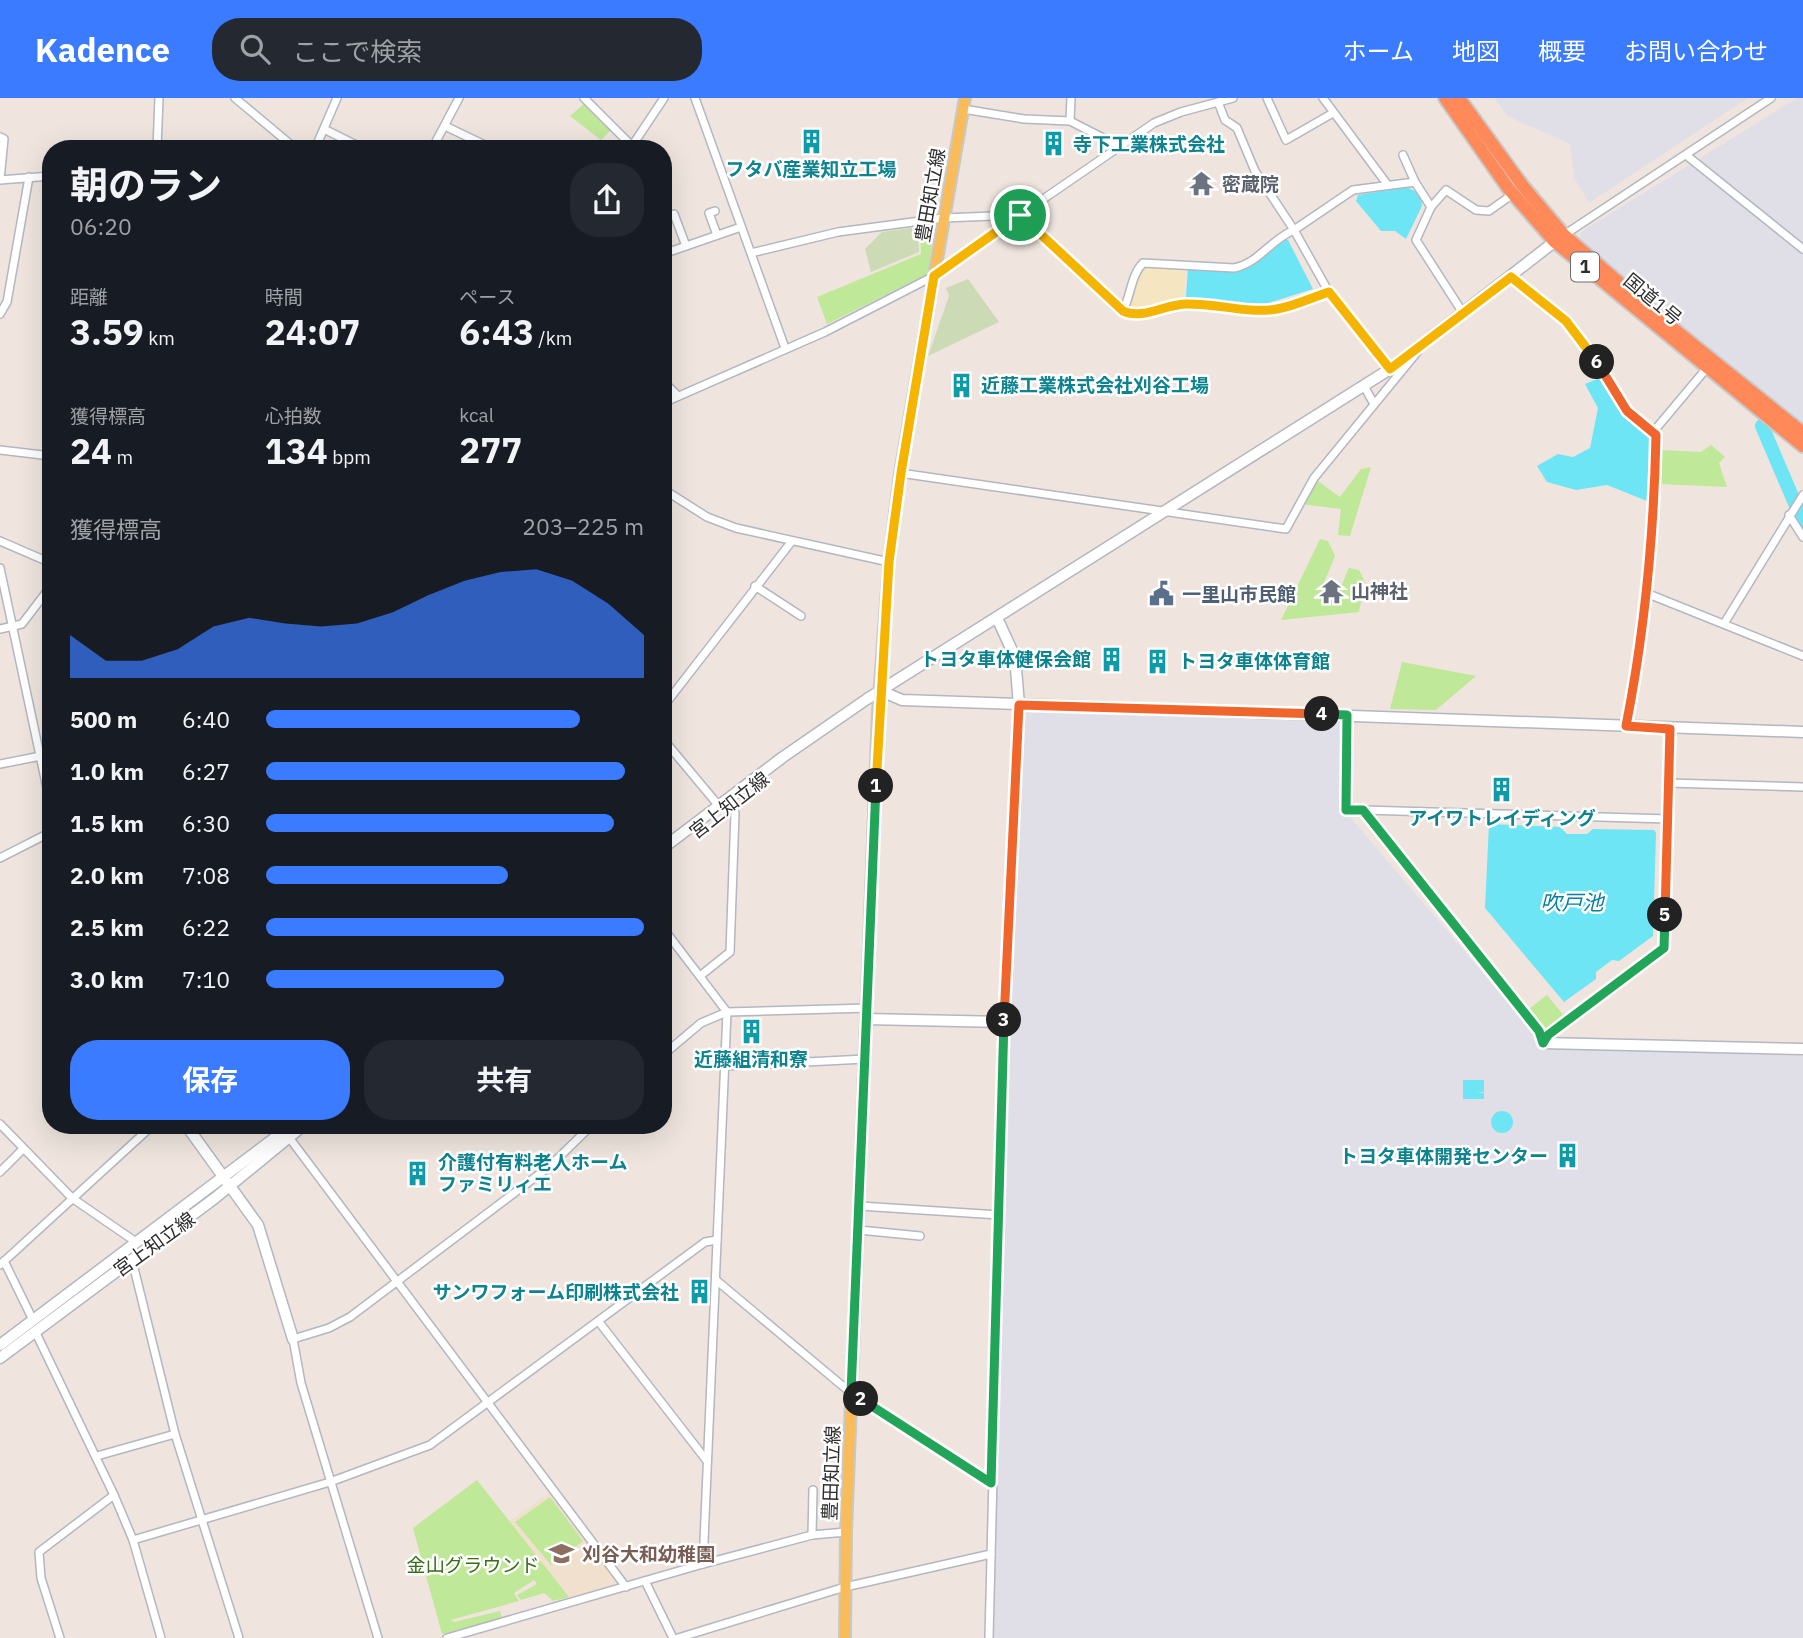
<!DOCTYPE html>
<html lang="ja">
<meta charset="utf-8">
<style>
body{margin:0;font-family:"IBM Plex Sans","Noto Sans JP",sans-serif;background:#242831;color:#f1f3f6;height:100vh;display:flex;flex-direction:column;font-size:26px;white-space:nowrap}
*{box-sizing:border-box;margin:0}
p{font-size:23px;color:#9ea1a6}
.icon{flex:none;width:38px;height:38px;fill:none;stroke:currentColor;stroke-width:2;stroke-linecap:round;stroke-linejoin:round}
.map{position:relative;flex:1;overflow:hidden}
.drawer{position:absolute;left:42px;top:42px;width:630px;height:994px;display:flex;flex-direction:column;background:#171b24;border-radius:28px;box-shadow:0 7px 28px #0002}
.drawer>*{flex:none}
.pin{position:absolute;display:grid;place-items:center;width:60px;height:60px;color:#fff;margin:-30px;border:4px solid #fff;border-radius:50%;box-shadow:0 2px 7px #0007}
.km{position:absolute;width:35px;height:35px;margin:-18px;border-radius:50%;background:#222;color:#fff;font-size:19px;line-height:35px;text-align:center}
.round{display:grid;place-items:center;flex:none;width:74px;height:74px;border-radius:28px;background:#242831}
.headline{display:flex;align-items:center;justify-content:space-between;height:119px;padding:0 28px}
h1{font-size:38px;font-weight:700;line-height:52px}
.metrics{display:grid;grid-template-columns:repeat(3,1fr);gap:10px;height:119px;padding:7px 28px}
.metrics div{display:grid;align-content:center}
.metrics b{font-size:35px;font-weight:700}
.metrics small{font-size:19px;font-weight:400}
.metrics p{font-size:19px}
.chart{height:196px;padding:14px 28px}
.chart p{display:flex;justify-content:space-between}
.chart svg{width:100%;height:126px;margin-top:7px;fill:#3b7bff;opacity:.7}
.button{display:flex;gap:14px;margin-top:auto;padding:14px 28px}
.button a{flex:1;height:80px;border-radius:28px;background:#3b7bff;color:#fff;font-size:28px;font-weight:700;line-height:80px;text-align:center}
.button a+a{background:#242831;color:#f1f3f6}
ul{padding:0 28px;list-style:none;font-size:23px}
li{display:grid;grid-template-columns:112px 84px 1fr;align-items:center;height:52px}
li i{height:18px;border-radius:9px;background:#3b7bff}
header{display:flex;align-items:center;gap:42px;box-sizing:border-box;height:98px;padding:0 35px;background:#3b7bff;color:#fff}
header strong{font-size:33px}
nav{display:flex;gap:38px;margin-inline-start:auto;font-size:24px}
.search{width:490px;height:63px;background:#242831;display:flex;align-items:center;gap:18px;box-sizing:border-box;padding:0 24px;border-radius:28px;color:#9ea1a6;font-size:26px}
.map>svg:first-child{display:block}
.industrial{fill:#e0dfe7}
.education{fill:#f1e0cd}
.green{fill:#bfe898}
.sand{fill:#f5e5c0}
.cemetery{fill:#ccdab5}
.water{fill:#6de5f5}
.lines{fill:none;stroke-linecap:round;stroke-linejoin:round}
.river{stroke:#6de5f5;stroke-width:14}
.street-casing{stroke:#b2b7c1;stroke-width:10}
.secondary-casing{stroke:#b2b7c1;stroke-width:13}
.primary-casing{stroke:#c8c8c8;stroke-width:14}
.highway-casing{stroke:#c8c8c8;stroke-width:16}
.street{stroke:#fff;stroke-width:7}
.secondary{stroke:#fff;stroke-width:10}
.primary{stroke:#f8bd5a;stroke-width:10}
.highway{stroke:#ff8959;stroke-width:12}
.split-1-casing{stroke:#fff;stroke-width:14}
.split-2-casing{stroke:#fff;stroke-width:14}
.split-3-casing{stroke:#fff;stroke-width:14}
.split-4-casing{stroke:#fff;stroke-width:14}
.split-5-casing{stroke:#fff;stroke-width:14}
.split-6-casing{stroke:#fff;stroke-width:14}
.split-7-casing{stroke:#fff;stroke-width:14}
.split-1{stroke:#f5b400;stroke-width:9}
.split-2{stroke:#22a559;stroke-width:9}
.split-3{stroke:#22a559;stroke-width:9}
.split-4{stroke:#f0652b;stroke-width:9}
.split-5{stroke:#22a559;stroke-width:9}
.split-6{stroke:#f0652b;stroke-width:9}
.split-7{stroke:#f5b400;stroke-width:9}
.labels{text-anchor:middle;stroke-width:5;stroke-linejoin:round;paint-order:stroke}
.shield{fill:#fff;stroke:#6c6c6c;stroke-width:2}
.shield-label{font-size:18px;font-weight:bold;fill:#2d2d2d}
.culture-label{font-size:19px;font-weight:bold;fill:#0d838f;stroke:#fff;text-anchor:start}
.worship-label{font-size:19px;font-weight:bold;fill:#5b616d;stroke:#fff;text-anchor:start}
.street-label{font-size:19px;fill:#2d2d2d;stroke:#fff}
.service-label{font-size:19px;font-weight:bold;fill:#4e5e75;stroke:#fff;text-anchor:start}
.education-label{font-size:19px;font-weight:bold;fill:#785e54;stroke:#fff;text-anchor:start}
.park-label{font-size:19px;fill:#366f17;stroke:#fff}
.water-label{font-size:21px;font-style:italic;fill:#0781a0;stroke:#fff}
</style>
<header>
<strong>Kadence</strong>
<div class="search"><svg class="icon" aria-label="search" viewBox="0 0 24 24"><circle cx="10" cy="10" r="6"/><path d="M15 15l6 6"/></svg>ここで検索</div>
<nav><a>ホーム</a><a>地図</a><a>概要</a><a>お問い合わせ</a></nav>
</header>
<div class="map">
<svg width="1803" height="1540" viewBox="0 0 1803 1540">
<rect width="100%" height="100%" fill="#efe5de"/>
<g class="industrial">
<polygon points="1495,0 1748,0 1589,105 1574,80 1570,46 1507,18"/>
<polygon points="1797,0 1803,0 1803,329 1665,218 1580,143 1581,134"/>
<polygon points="1023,612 1341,622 1339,706 1546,949 1803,958 1803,1540 990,1540 1016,652 1020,616"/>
</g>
<polygon class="education" points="551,1394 620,1487 560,1505 508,1424"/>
<g class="green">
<polygon points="586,4 612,31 601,42 570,18"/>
<polygon points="935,125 928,176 827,226 817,199 921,156 920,127"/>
<polygon points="1711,347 1725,359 1719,365 1727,389 1661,386 1661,352 1701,354"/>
<polygon points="1371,369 1350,438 1338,437 1341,411 1301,406 1318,383 1340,399 1361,371"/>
<polygon points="1320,441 1328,443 1335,458 1321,492 1337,498 1349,470 1359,472 1365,484 1359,514 1281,522"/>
<polygon points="1402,564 1476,578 1436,612 1390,611"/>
<polygon points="1547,897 1565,919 1546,934 1529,911"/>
<polygon points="477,1382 569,1499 553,1503 544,1495 521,1502 517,1497 537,1486 534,1482 514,1495 519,1503 451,1522 454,1524 500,1513 502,1520 442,1536 413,1430"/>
<polygon points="550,1399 583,1443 551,1467 515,1424"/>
</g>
<polygon class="sand" points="1144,168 1185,168 1184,200 1134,212 1128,210 1138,174"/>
<g class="cemetery">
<polygon points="918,129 919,154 871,174 865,151 882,134"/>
<polygon points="968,181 999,224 928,258 949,198 946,190"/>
</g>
<g class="water">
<path d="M1406,89c9,3 16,8 16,19l-16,33 -11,-8h-14l-25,-30 2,-6z"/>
<path d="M1278,139l10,3 25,49 -51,16 -76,-8 2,-30c49,6 59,12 90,-30z"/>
<polygon points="1602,279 1625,317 1652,338 1652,405 1607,387 1576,392 1547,384 1537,368 1558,356 1573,359 1590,350 1598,310 1585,286"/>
<polygon points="1489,726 1560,729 1567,736 1587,736 1593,731 1654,732 1656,735 1653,838 1619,863 1612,862 1596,874 1596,881 1564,904 1485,810"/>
<polygon points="1463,982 1484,982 1484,994 1476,995 1484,995 1484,1001 1463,1001"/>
<circle cx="1502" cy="1024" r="11"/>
</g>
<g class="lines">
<polyline class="river" points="1762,328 1803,424"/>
<defs>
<g id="street">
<polyline points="235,0 296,51"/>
<polyline points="584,0 632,48"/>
<polyline points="695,0 785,250"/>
<polyline points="1267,0 1286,42 1333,15"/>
<polyline points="1323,0 1387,86"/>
<polyline points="963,11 1024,21 1070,23 1119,48"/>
<polyline points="1070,23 1071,0"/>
<polyline points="445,28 493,51"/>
<polyline points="324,31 364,51"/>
<polyline points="0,39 4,41 0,82 51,78"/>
<polyline points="157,51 159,0"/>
<polyline points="315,51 337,0"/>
<polyline points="432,51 459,0"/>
<polyline points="630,51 664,0"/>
<polyline points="1403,57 1415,84"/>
<polyline points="1686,57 1803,151"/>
<polyline points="1431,109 1446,92 1476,112 1489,113 1513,96"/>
<polyline points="715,113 709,115 717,137"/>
<polyline points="674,116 686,148"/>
<polyline points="1564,137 1771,0"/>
<polyline points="663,140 668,154"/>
<polyline points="751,155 838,134 943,120 1020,117 1154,25 1181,14 1233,0"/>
<polyline points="663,156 741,129"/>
<path d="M1511,179l55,44 34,45 27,45 29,24c-2,98 -11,195 -29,291"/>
<path d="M1123,213c8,-16 8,-36 20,-48l91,5c25,-5 36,-28 60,-38l-39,-59 -18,-43 -12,-8 -7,-18"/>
<polyline points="0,216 7,204 29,79"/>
<polyline points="1390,271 1331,198 1294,132 1353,92 1415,84 1431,109 1416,142 1463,215"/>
<polyline points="663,283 678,298"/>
<polyline points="1364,288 1374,306"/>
<path d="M663,305l162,-71 109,-56 86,-61 103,96c17,8 38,-4 57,-6 33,-4 65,9 97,4 18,-3 35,-12 52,-17"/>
<polyline points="1654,333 1706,271"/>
<polyline points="0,352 51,358"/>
<polyline points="900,375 1286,431 1314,380 1418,253"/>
<polyline points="663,391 707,419 736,430 889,464"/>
<polyline points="1789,417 1803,439"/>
<polyline points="0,443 51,465"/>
<polyline points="0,470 51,709"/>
<polyline points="755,488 801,518"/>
<polyline points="1646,495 1803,558"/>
<polyline points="1725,524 1803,397"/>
<polyline points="0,531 22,526 51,488"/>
<polyline points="663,609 792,443"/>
<polyline points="1347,617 1346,712 1363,712 1539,933 1543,945"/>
<polyline points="663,641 719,708"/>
<polyline points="0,666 41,658"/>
<polyline points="1669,685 1803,689"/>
<polyline points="1363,712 1668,721"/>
<polyline points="0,760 51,734"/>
<polyline points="663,830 727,914 868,910"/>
<polyline points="700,878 730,854 735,715 729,707"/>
<polyline points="1543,945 1548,937 1664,850 1670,631"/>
<polyline points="663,957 701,925 727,914 703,1466"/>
<polyline points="726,968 865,961"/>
<polyline points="0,1026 72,1100 136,1144"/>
<polyline points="288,1038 626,1489"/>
<polyline points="0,1074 23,1051"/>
<polyline points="860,1108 999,1117"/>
<polyline points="859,1132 920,1138"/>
<polyline points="132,1162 175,1336 239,1540"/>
<polyline points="4,1163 33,1222"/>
<polyline points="0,1167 153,1027"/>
<polyline points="716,1182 851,1295 991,1385"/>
<polyline points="599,1224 707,1363"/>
<polyline points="35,1233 114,1397 133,1442 161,1540"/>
<polyline points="97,1358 175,1336"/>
<polyline points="812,1437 813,1392"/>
<polyline points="133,1442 330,1384 430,1347 705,1144 717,1142"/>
<polyline points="645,1483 673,1540"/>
<polyline points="60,1540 41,1480 39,1454 114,1397"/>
<polyline points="378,1540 301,1285 293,1241 329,1230 350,1219 550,1068 592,1027"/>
<polyline points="447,1540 703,1466 812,1437 846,1434"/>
<polyline points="678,1540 845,1489 991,1456"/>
<polyline points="989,1540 1006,856 1019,607"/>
</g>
<g id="secondary">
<polyline points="997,520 1015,559 1019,607"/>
<polyline points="881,593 902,602 1803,634"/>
<polyline points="663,750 783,659 867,601 1390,271 1558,141"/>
<polyline points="866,921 1004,924"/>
<polyline points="1543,945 1803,951"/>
<polyline points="186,1027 258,1127 293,1241"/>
<polyline points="0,1247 292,1027"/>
<polyline points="0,1260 215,1100 304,1027"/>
</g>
<polyline id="primary" points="845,1540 846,1434 878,614 889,464 900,375 965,0"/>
<g id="highway">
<polyline points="1445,0 1508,90 1554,143 1803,348"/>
<polyline points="1459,0 1522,87 1564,137 1660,220 1803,335"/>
</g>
</defs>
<use href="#street" class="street-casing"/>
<use href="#secondary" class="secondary-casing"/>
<use href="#primary" class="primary-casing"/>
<use href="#highway" class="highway-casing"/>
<use href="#street" class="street"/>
<use href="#secondary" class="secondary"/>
<use href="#primary" class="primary"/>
<use href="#highway" class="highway"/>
</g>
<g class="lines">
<defs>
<polyline id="split-1" points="876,688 889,464 901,375 934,178 1020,117"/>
<polyline id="split-2" points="861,1301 851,1295 876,688"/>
<polyline id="split-3" points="861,1301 991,1385 1004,922"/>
<polyline id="split-4" points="1004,922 1019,607 1322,616"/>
<polyline id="split-5" points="1322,616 1347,617 1346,712 1363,712 1539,933 1543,945 1548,937 1664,850 1665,817"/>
<path id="split-6" d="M1597,264l30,49 29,24c-2,98 -11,195 -30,291l44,3 -5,186"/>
<path id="split-7" d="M1020,117l103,96c18,9 41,-6 62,-7 31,-1 62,10 92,5 18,-3 36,-12 52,-17l61,77 121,-92 55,44 31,41"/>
</defs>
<use href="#split-1" class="split-1-casing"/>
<use href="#split-2" class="split-2-casing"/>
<use href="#split-3" class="split-3-casing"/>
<use href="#split-4" class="split-4-casing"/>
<use href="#split-5" class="split-5-casing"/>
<use href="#split-6" class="split-6-casing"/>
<use href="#split-7" class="split-7-casing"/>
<use href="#split-1" class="split-1"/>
<use href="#split-2" class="split-2"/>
<use href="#split-3" class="split-3"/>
<use href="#split-4" class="split-4"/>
<use href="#split-5" class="split-5"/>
<use href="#split-6" class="split-6"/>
<use href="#split-7" class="split-7"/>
</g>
<defs>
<symbol id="building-bare" viewBox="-9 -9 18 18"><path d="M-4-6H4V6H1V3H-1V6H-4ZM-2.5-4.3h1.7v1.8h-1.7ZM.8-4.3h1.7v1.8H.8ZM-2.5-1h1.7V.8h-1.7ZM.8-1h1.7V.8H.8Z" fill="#0f9aa8" stroke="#fff" stroke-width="2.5" paint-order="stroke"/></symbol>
<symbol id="temple-bare" viewBox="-9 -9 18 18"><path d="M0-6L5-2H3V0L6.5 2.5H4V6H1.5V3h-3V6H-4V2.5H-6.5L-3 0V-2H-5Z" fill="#6b7280" stroke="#fff" stroke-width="2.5" paint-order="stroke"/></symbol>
<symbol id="civic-bare" viewBox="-9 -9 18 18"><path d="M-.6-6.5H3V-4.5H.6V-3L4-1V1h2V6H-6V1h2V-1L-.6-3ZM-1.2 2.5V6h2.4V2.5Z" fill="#5c6f8a" stroke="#fff" stroke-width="2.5" paint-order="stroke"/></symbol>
<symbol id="school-bare" viewBox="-9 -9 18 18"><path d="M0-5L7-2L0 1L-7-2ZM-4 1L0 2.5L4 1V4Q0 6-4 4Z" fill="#8d6e63" stroke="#fff" stroke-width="2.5" paint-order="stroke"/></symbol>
</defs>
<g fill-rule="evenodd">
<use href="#building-bare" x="794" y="26" width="35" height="35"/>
<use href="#building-bare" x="1036" y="28" width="35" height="35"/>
<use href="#temple-bare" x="1184" y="68" width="35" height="35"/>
<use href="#building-bare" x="944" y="270" width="35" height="35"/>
<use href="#temple-bare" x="1314" y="476" width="35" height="35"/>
<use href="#civic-bare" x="1144" y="478" width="35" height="35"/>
<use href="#building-bare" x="1094" y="544" width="35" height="35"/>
<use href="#building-bare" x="1140" y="546" width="35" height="35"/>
<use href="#building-bare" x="1484" y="674" width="35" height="35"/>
<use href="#building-bare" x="734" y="916" width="35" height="35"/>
<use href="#building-bare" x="1550" y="1040" width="35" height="35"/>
<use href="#building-bare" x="400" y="1058" width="35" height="35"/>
<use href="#building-bare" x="682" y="1176" width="35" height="35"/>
<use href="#school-bare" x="544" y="1438" width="35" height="35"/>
</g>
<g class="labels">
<rect class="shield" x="1571" y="154.5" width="28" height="29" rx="5"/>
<g class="shield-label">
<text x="1585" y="175">1</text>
</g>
<g class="culture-label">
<text x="1073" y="53">寺下工業株式会社</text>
<text x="811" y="78" text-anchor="middle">フタバ産業知立工場</text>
<text x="981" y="294">近藤工業株式会社刈谷工場</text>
<text x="1091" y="568" text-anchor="end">トヨタ車体健保会館</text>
<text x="1178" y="570">トヨタ車体体育館</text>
<text x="1502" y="727" text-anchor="middle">アイワトレイディング</text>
<text x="751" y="968" text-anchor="middle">近藤組清和寮</text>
<text x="1548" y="1065" text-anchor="end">トヨタ車体開発センター</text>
<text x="438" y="1071">介護付有料老人ホーム<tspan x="438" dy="22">ファミリィエ</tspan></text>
<text x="679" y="1201" text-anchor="end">サンワフォーム印刷株式会社</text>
</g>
<g class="worship-label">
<text x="1222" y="93">密蔵院</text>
<text x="1351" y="500">山神社</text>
</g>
<g class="street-label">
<text transform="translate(930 97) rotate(-80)" y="7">豊田知立線</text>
<text transform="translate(1653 201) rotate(40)" y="7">国道1号</text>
<text transform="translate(729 707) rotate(-38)" y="7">宮上知立線</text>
<text transform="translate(154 1146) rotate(-36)" y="7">宮上知立線</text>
<text transform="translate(831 1375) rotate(-88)" y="7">豊田知立線</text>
</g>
<g class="service-label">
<text x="1182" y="503">一里山市民館</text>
</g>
<g class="education-label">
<text x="582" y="1463">刈谷大和幼稚園</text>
</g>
<g class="park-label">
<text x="473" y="1474">金山グラウンド</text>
</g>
<g class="water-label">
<text x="1572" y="812">吹戸池</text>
</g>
</g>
</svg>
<div class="pin" style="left:1020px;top:117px;background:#1e9e55"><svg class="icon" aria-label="arrive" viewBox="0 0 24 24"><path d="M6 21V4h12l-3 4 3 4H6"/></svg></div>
<b class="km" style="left:876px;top:688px">1</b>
<b class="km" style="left:861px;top:1301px">2</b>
<b class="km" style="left:1004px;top:922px">3</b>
<b class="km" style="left:1322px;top:616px">4</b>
<b class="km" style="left:1665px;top:817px">5</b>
<b class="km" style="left:1597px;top:264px">6</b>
<section class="drawer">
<div class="headline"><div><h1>朝のラン</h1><p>06:20</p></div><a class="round"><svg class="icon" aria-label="share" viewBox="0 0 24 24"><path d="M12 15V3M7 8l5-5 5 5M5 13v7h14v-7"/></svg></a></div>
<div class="metrics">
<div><p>距離</p><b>3.59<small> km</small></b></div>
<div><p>時間</p><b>24:07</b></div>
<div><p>ペース</p><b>6:43<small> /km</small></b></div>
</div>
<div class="metrics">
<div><p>獲得標高</p><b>24<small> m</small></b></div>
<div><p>心拍数</p><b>134<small> bpm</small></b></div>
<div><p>kcal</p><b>277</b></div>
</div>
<div class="chart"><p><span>獲得標高</span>203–225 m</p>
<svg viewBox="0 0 160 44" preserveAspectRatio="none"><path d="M0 44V29L10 38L20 38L30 34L40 26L50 23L60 25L70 26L80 25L90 21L100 15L110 10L120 7L130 6L140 10L150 18L160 29V44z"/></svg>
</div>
<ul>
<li><b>500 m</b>6:40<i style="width:83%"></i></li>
<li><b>1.0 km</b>6:27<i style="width:95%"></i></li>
<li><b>1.5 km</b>6:30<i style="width:92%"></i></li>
<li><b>2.0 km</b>7:08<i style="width:64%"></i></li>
<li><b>2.5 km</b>6:22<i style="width:100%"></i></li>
<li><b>3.0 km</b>7:10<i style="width:63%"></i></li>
</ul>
<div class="button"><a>保存</a><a>共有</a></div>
</section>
</div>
